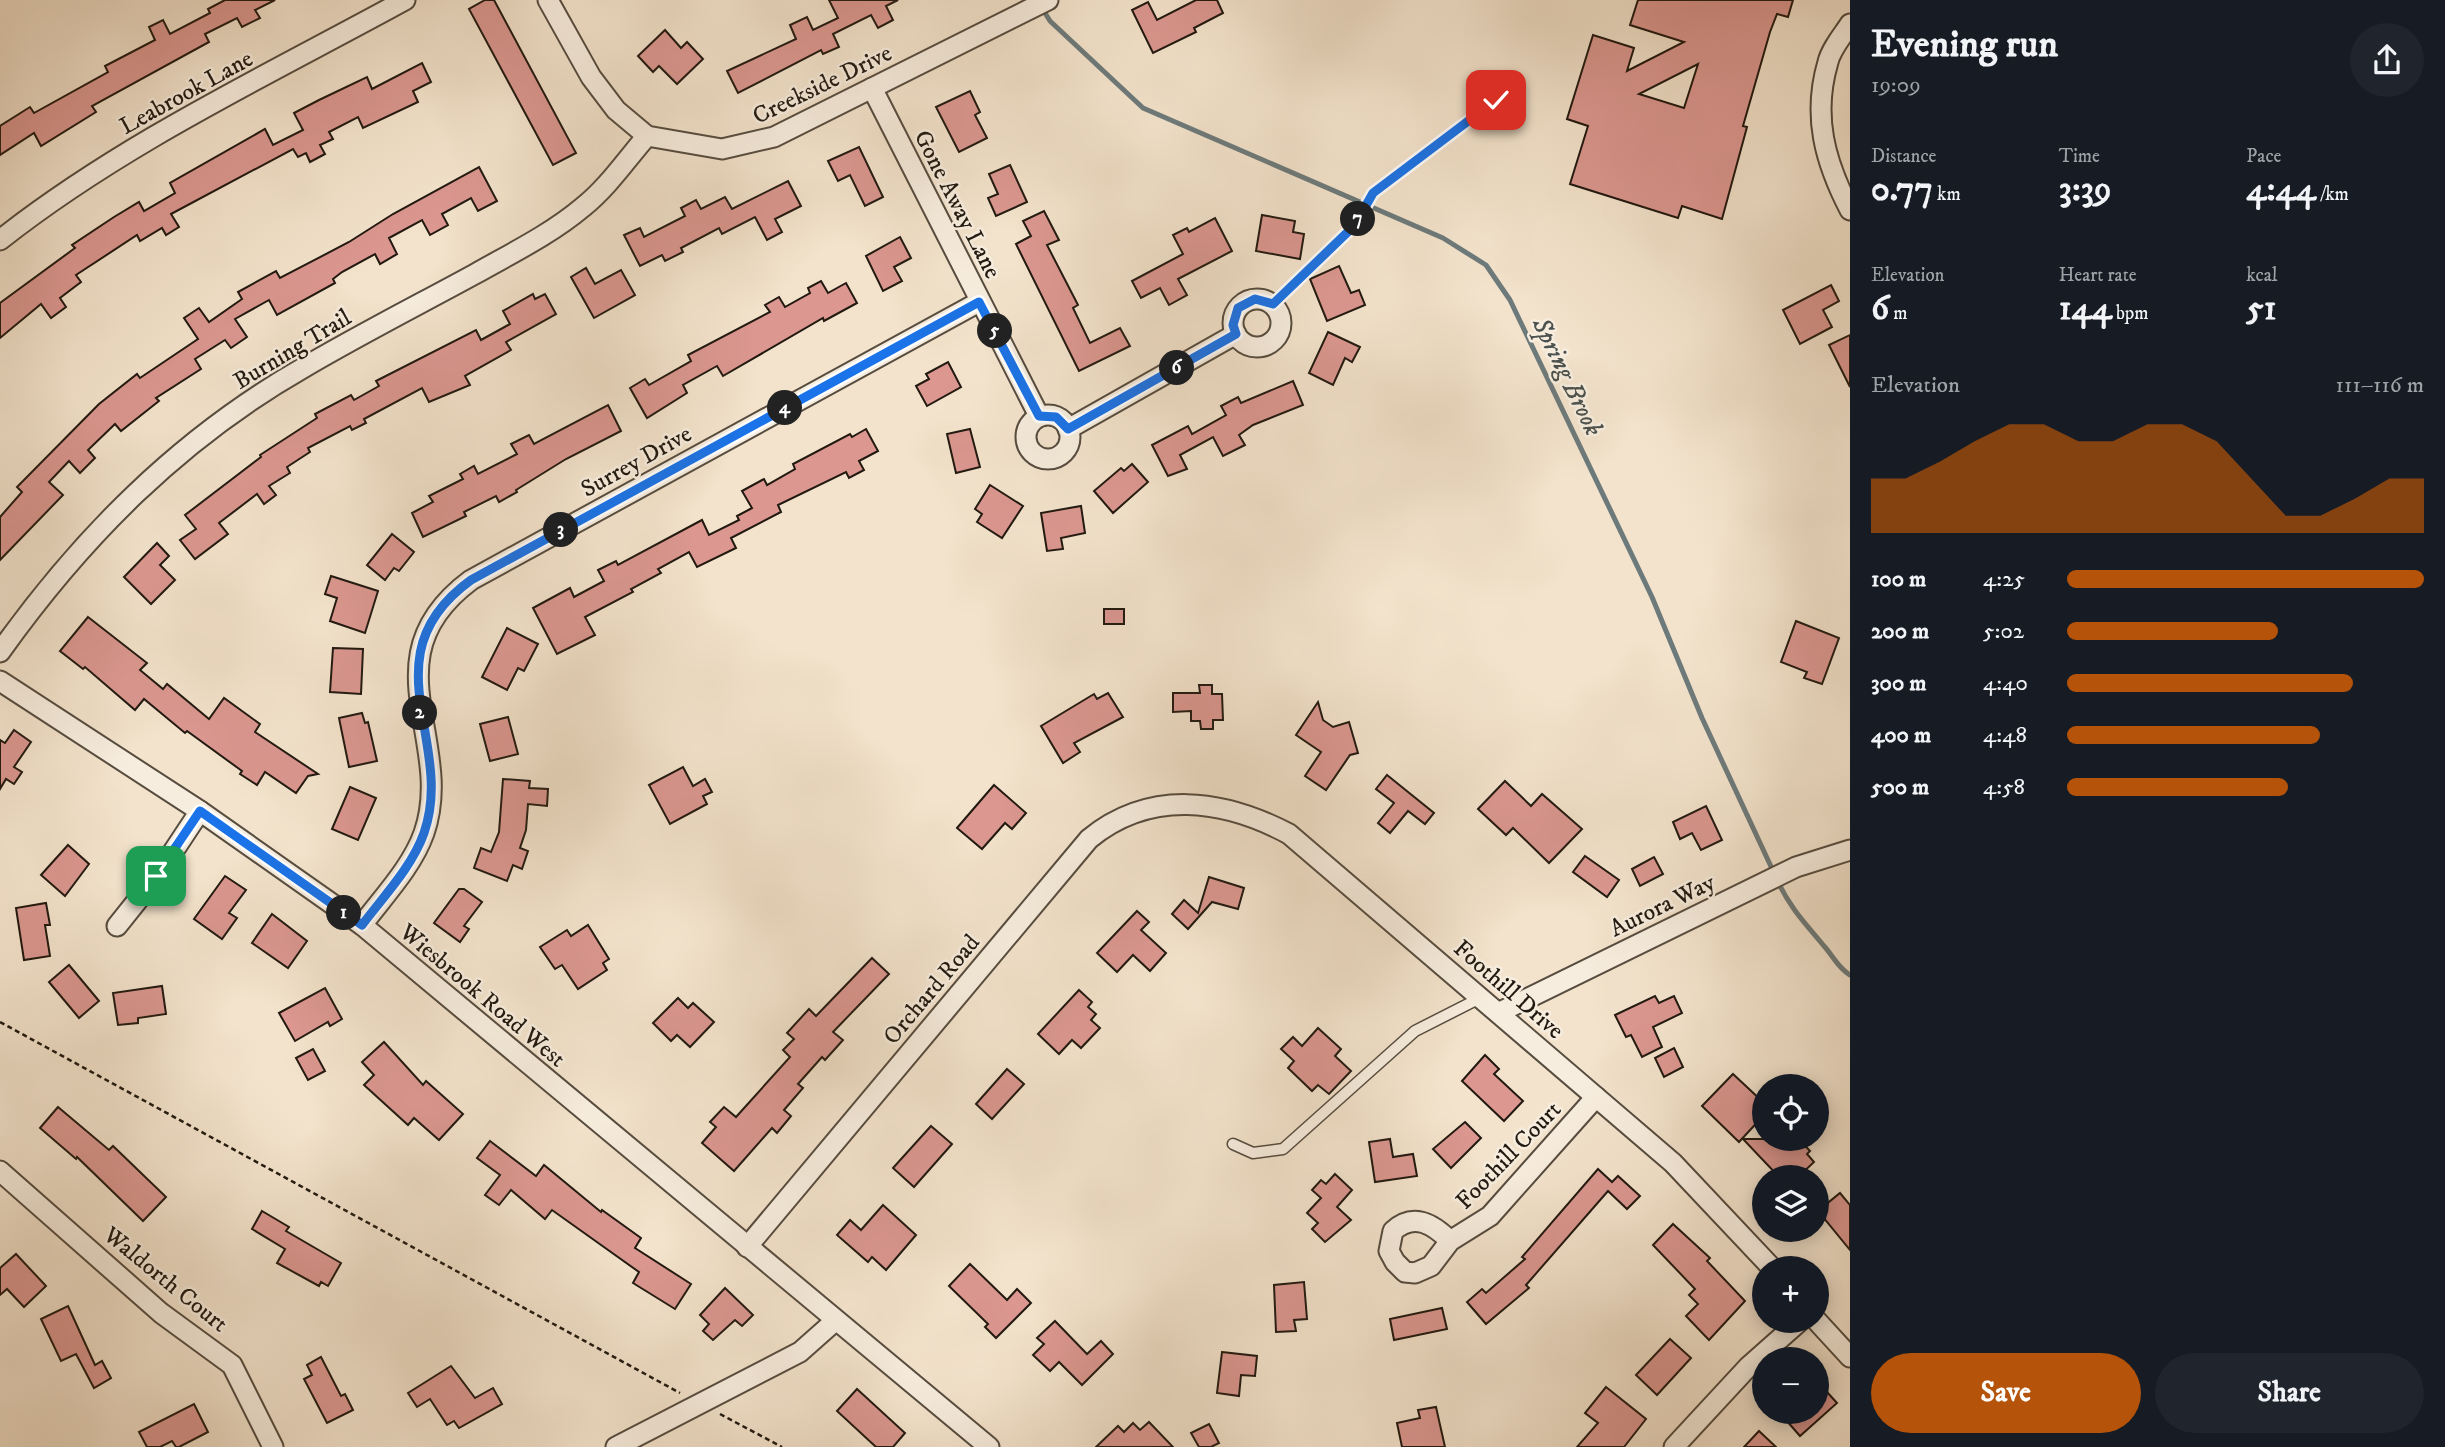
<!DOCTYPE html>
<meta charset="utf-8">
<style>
body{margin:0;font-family:"IM FELL DW Pica",serif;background:#20242c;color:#f1f3f6;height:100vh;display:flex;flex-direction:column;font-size:26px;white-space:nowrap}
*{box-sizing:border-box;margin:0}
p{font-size:23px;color:#9ea1a6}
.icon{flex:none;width:38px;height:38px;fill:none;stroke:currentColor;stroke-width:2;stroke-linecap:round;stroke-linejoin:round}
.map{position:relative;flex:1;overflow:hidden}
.details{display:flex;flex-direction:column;background:#171b24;width:595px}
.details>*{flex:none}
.fabs{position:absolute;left:1752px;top:1074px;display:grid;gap:14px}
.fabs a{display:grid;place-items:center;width:77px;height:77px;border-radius:50%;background:#171b24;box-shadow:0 4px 18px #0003;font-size:35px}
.pin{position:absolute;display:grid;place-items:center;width:60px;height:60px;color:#fff;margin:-30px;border-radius:14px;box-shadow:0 4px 10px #0006}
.km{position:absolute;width:35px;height:35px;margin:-18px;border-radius:50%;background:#222;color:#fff;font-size:19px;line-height:35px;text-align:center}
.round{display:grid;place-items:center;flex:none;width:74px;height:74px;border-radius:37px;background:#20242c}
.head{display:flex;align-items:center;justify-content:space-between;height:119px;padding:0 21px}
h1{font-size:38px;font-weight:700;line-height:52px}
.stats{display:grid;grid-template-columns:repeat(3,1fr);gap:10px;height:119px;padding:7px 21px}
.stats div{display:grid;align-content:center}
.stats b{font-size:35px;font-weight:700}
.stats small{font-size:19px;font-weight:400}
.stats p{font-size:19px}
.chart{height:196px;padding:14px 21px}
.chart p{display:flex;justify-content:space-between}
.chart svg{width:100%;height:126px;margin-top:7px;fill:#b45309;opacity:.7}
.primary-button{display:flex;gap:14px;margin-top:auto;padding:14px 21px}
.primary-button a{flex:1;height:80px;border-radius:42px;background:#b45309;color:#fff;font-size:28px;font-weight:700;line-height:80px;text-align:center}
.primary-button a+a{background:#20242c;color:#f1f3f6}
ul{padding:0 21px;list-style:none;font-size:23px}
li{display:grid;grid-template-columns:112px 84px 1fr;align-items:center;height:52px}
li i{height:18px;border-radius:9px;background:#b45309}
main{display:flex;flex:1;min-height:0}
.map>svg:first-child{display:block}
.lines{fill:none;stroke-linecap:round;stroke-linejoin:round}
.stream{stroke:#6d7a7b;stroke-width:5}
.building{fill:#db9790;stroke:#211910;stroke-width:2;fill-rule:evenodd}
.service-casing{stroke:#564c3f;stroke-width:13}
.minor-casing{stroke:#564c3f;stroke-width:23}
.path{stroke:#211910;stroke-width:2.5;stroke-dasharray:5 3.5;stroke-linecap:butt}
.service{stroke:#f7edde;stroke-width:10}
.minor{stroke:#f7edde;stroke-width:19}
.route-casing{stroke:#fff;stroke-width:14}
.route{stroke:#1a73e8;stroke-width:9}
.labels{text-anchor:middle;stroke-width:5;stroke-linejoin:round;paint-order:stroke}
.street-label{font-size:24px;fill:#211910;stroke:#f7edde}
.water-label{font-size:26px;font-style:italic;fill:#4d524e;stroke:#f7edde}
</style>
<main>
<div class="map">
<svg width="1850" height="1447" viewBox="0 0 1850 1447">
<rect width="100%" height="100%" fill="#f3e3cc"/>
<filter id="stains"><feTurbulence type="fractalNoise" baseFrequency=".00286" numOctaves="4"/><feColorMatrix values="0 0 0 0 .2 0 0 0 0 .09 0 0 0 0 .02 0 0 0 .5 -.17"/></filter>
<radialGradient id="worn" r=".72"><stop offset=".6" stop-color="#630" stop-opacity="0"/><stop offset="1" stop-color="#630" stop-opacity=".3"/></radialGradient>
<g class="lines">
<g class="stream">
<polyline points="1042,8 1050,21 1143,108 1443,238 1486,265 1510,300 1652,597 1702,718 1774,873"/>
<path d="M1778,882c13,27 27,41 46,64 10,11 13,21 26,29"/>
</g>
</g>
<g class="building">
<polygon points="225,0 275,0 255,10 260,18 242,27 237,18 205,34 209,42 92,106 96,112 41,146 34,133 0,155 0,126 30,107 34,113 108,72 105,66 155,40 149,27 163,20 170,34 210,13 208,9"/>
<polygon points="485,0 494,0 576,153 553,165 469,9"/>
<polygon points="829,0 898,0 886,6 893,20 878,28 871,15 833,34 839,47 823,54 821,50 738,93 727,71 796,39 790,25 807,17 813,30 838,18"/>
<polygon points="1196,0 1217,0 1223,13 1194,28 1196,32 1153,53 1132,10 1148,2 1157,20"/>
<path d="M1638,0h155l-5,17 -11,-3 -7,18 -27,94 4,1 -25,92 -40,-13 -4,12 -108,-34 18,-58 -21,-7 26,-84 41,13 -7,23 57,-29 -54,-17zM1698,64l-14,44 -45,-14z"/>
<polygon points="665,30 681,48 687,42 703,59 677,84 659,66 653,72 638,56"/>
<polygon points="422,63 431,82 413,91 418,102 363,128 358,117 329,132 333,139 320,145 325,154 310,162 306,153 298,157 293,149 171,214 179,227 166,235 162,228 140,241 137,235 76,275 81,282 60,298 66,307 51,318 41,304 0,338 0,303 75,248 72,245 114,217 139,202 144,211 175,193 170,183 265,129 273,145 303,130 294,113 319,100 367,77 372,89"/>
<polygon points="970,91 980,112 975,115 987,138 959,152 936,107"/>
<polygon points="859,147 883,197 865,206 850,175 838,181 828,161"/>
<polygon points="1010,165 1027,202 996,216 988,198 998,194 989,174"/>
<polygon points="479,167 497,201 478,211 471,198 442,214 448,225 430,235 422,220 389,238 397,254 380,264 375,254 342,272 333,279 335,283 277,315 269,300 235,319 247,337 231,348 225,340 195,359 201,369 156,398 159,401 121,431 115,424 88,450 95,458 80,473 69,461 49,482 63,495 0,560 0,517 22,492 17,487 99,404 137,374 140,378 198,339 184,318 199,308 209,322 242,299 238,292 276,271 280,278 349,242 393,214"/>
<polygon points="788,181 801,206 775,219 782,232 767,240 755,217 722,234 719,228 681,248 683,252 665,261 662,255 640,266 624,235 640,228 644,237 685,216 681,208 696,200 701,209 725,197 732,209"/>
<polygon points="1044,211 1059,240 1047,245 1078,305 1073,308 1090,343 1120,328 1130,346 1079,371 1016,244 1031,236 1023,221"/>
<polygon points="1262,215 1295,221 1293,232 1304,234 1300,259 1256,251"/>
<polygon points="1215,218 1232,251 1178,279 1187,295 1169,305 1160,288 1141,298 1132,281 1183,254 1173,235 1187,228 1189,232"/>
<polygon points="900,237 911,258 894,267 902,281 883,291 866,256"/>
<polygon points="1339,266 1351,293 1359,290 1365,305 1327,321 1310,279"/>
<polygon points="586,268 595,284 621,270 635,295 594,318 571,277"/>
<polygon points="821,281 828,293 846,283 857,303 824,321 823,318 723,376 717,366 683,385 687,393 647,418 630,388 645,379 649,385 691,361 688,355 770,312 765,305 779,297 785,307 810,293 808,288"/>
<polygon points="1831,285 1839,301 1823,310 1832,327 1800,344 1783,310"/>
<polygon points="533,294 535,299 545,294 556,314 506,342 511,350 465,376 470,385 429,402 422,388 364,419 366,423 352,430 350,426 308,448 310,452 287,467 290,473 269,486 276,495 264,504 257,494 219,523 228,534 195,559 180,540 196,529 185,515 261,457 260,455 317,418 315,414 351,395 354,400 379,386 376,381 476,330 481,340 510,324 503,311"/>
<polygon points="1328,332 1360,347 1352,362 1345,358 1333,385 1309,373"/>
<polygon points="1850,335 1850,387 1829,345"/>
<polygon points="948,362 961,387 927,406 916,386 929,379 926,374"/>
<polygon points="1293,381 1303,405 1253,425 1239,435 1245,445 1223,456 1213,437 1180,455 1187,469 1168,476 1152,445 1188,426 1192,434 1226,415 1221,406 1238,397 1241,403"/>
<polygon points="608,405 621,431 566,459 516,490 517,492 499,502 496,496 464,512 466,516 423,537 412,513 433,502 429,496 463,479 460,474 474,466 478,474 517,454 511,444 529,435 534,444"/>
<polygon points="866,429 878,451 859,461 864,470 849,478 846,472 778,505 781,512 731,538 736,548 697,567 689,552 658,569 661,573 631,589 633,592 585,617 595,635 557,654 533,608 570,588 574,597 604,581 598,570 616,561 618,565 702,520 709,535 739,520 737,516 752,508 742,491 764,479 767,485 795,469 793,464 850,434 852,437"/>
<polygon points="970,429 980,467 956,473 947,434"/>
<polygon points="1132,464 1148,482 1113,513 1094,491 1121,468 1124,471"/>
<polygon points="990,485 1023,506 1002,538 977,522 982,514 975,509"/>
<polygon points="1081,506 1085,533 1061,538 1063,549 1047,551 1041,513"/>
<polygon points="392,534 414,552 399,571 394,568 385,580 367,565"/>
<polygon points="157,543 169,556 160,565 175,580 151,604 124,577"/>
<polygon points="331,576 378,591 365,633 330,621 337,598 325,594"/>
<rect x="1104" y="609" width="20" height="15"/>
<polygon points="88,617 147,663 140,670 163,689 167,684 209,719 224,698 260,724 255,732 318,774 308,776 296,793 265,772 257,785 240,774 242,771 187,731 185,733 144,699 135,710 85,667 83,669 60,651"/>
<polygon points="1796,621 1839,638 1822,684 1804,678 1807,672 1781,662"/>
<polygon points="507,628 538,644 524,671 518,668 507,690 482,677"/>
<polygon points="333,648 363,649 361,694 330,692"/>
<polygon points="1199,685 1212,685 1212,694 1222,694 1223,720 1213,720 1213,729 1201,729 1200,721 1191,721 1191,711 1173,712 1173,693 1200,693"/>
<polygon points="1108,693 1123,717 1074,743 1080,752 1063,763 1041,726 1094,694 1097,699"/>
<polygon points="1318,702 1323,720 1333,727 1349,722 1358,753 1350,755 1326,790 1305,776 1321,752 1296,735"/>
<polygon points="362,713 365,723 368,722 377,761 349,767 339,718"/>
<polygon points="508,717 518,754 490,761 480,724"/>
<polygon points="14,730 31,742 14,767 22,772 14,784 6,779 0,789 0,740 5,743"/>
<polygon points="683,767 693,786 705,779 712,792 703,796 707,804 670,824 649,785"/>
<polygon points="1387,775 1434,813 1425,824 1408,811 1390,833 1378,823 1394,803 1376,789"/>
<polygon points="503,779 530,781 529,788 548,789 547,806 528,804 526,830 520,848 528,851 522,869 513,865 507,881 474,868 481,848 491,852 499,832"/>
<polygon points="1505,781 1531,806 1542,794 1582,829 1549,863 1513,828 1506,835 1478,809"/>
<polygon points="994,785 1026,813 1012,829 1005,823 982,849 957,828"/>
<polygon points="350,787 376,798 358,840 332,829"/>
<polygon points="1706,806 1722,840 1701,850 1692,833 1680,839 1673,822"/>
<polygon points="68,845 89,864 65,896 41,875"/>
<polygon points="1585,856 1619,880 1607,897 1573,872"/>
<polygon points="1654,857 1663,874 1640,886 1632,869"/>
<polygon points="225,876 246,890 229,913 237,918 222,939 194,919"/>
<polygon points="1209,877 1244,888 1238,909 1212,902 1188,929 1172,914 1184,900 1198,913"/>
<polygon points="459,889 464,889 482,902 464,926 469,929 460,942 434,923"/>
<polygon points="46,903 50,925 45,925 50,956 24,960 16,908"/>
<polygon points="1137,911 1149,922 1141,930 1166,953 1150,971 1133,955 1117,972 1097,953"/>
<polygon points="272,914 307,941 288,968 252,943"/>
<polygon points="588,925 609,959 603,963 607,970 578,989 562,965 555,969 540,947 567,930 571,936"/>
<polygon points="872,958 889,974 833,1032 843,1040 825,1060 822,1057 798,1084 803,1088 784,1110 791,1116 777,1133 772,1128 734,1171 702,1143 716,1127 710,1122 724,1107 736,1117 790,1057 783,1050 794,1039 787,1033 809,1009 816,1016"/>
<polygon points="69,965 99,1001 79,1018 49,982"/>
<polygon points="162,986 166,1014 138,1018 138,1023 118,1025 113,993"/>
<polygon points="325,988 342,1019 330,1026 328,1022 295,1041 279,1013"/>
<polygon points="1079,990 1092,1002 1088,1007 1096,1014 1091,1020 1100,1028 1081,1048 1072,1040 1059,1054 1038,1034"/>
<polygon points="1655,996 1659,1003 1674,996 1682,1013 1653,1027 1662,1047 1642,1057 1631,1035 1626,1037 1615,1015"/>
<polygon points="678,998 688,1008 693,1003 714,1022 690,1047 677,1035 671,1041 653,1023"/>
<polygon points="1318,1028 1341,1049 1335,1056 1351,1071 1329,1094 1318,1085 1312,1091 1288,1068 1294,1061 1281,1049 1293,1037 1302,1046"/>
<polygon points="384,1042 423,1085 426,1081 463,1114 439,1140 414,1118 408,1125 364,1085 374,1075 362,1062"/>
<polygon points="1674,1048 1683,1067 1664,1077 1655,1058"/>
<polygon points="313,1049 325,1071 308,1080 296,1058"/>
<polygon points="1485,1055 1499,1069 1494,1074 1523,1101 1504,1121 1462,1081"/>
<polygon points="1007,1069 1024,1084 992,1119 976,1104"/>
<polygon points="1733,1074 1764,1103 1764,1115 1739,1142 1702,1106"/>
<polygon points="58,1107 109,1150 113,1146 166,1197 143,1221 77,1157 76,1159 40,1128"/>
<polygon points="1465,1122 1481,1138 1451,1168 1433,1149"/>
<polygon points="931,1126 952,1144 914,1187 893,1168"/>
<polygon points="1390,1139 1393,1157 1413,1154 1417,1176 1375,1182 1369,1142"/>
<polygon points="1743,1139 1799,1139 1810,1151 1807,1154 1814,1162 1797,1178 1780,1178"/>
<polygon points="490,1141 536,1176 544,1165 601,1212 602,1210 641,1238 635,1248 691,1284 675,1309 633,1283 639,1272 552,1210 545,1219 511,1190 499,1205 485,1195 500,1175 477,1158"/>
<polygon points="1598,1169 1612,1182 1618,1176 1640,1196 1627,1209 1608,1191 1526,1285 1529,1288 1486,1324 1467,1302 1482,1289 1486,1293 1525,1259 1522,1257"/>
<polygon points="1335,1174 1352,1190 1337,1207 1351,1220 1325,1242 1312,1229 1318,1223 1307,1213 1321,1198 1312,1190 1321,1180 1326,1184"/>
<polygon points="1840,1193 1850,1205 1850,1250 1818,1211"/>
<polygon points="883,1205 916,1235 886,1270 872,1257 868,1262 837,1235 850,1220 861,1230"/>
<polygon points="262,1211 289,1227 286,1231 341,1263 328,1286 321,1282 319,1286 277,1263 285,1249 252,1229"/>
<polygon points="1673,1224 1710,1258 1707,1261 1745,1301 1709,1340 1686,1316 1698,1304 1689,1295 1695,1289 1653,1245"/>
<polygon points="16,1254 46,1286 24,1307 7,1289 0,1295 0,1268"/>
<polygon points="970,1264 1007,1300 1017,1289 1031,1303 996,1338 985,1327 988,1324 949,1286"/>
<polygon points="1304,1282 1307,1319 1294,1320 1296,1331 1276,1332 1274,1285"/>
<polygon points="725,1288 753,1315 742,1326 735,1320 713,1340 703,1331 709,1324 700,1315"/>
<polygon points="68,1306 95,1365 102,1361 111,1378 94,1388 76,1354 61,1361 41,1319"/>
<polygon points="1442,1308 1447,1329 1394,1340 1390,1319"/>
<polygon points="1055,1321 1087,1354 1101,1341 1113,1354 1082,1385 1059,1362 1050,1371 1033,1355 1044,1344 1037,1338"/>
<polygon points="1670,1339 1691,1358 1657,1395 1636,1375"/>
<polygon points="1222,1352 1257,1356 1255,1376 1241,1375 1239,1396 1217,1393"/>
<polygon points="321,1357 341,1396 345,1394 353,1410 327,1423 304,1379 312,1375 307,1365"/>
<polygon points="451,1366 475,1398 493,1388 502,1404 459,1428 454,1421 447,1425 430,1399 417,1407 408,1393"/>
<polygon points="1816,1380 1837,1403 1800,1436 1779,1412 1816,1412"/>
<polygon points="1606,1387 1646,1419 1624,1447 1577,1447 1598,1423 1585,1413"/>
<polygon points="857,1389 905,1433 893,1447 876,1447 837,1411"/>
<polygon points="194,1404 208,1432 179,1447 176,1447 172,1441 160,1447 147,1447 139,1432"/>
<polygon points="1436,1407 1445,1447 1402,1447 1397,1423 1420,1418 1418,1410"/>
<polygon points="1149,1422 1173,1447 1096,1447 1118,1426 1124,1432 1133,1423 1140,1430"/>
<polygon points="1209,1424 1219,1443 1211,1447 1199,1447 1191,1433"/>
<polygon points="1759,1431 1776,1447 1744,1447"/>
</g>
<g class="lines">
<defs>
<polyline id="service" points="1233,1144 1253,1153 1283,1149 1415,1031 1482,997"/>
<g id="minor">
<polyline points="548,0 591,77 616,110 647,136 722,149 774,137 1048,0"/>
<path d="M1850,24c-7,11 -19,25 -22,38 -16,54 -3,100 22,148"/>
<polyline points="872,88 1039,416"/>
<path d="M0,240c123,-97 268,-165 405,-240"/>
<circle cx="1257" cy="323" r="24"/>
<circle cx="1048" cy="437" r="22"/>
<polyline points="1068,429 1236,334"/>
<path d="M0,652c82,-115 179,-213 303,-284 56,-33 115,-63 172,-94 37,-21 76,-40 108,-67 25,-20 43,-47 64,-71"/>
<polyline points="0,681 200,811 362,925 989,1447"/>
<path d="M362,925c21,-28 50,-58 62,-92 32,-92 -58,-175 47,-253l508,-278"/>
<polyline points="117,926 157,876 200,811"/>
<polyline points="1500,1012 1796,867 1850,850"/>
<polyline points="0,1171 161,1313 232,1365 273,1447"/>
<path d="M1450,1241c-17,-17 -36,-29 -57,-10l-4,20 6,11 10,10 10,1 16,-7 19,-25 40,-25 106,-119"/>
<path d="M747,1247l342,-408c61,-50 134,-40 200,-5l384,329 100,106"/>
<polyline points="1816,1320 1850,1357"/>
<polyline points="616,1447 800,1352 835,1321"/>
<polyline points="1674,1447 1749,1366 1800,1321"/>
</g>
</defs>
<use href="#service" class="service-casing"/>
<use href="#minor" class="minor-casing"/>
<g class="path">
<polyline points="1273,304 1355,224 1373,193 1496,100 1519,98"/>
<polyline points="0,1022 680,1393"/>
<polyline points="720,1414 782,1447"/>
</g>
<use href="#service" class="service"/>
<use href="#minor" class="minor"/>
</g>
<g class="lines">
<defs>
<path id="route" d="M156,876l44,-65 162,114c21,-28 50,-58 62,-92 32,-91 -58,-177 47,-253l508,-278 60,114 17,1 12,12 168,-95 -3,-9 5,-17 17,-9 18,5 82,-79 18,-32 123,-93"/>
</defs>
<use href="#route" class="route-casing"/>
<use href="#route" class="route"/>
</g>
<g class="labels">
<g class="street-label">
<text transform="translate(822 84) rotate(-26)" y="8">Creekside Drive</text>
<text transform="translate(186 92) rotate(-29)" y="8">Leabrook Lane</text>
<text transform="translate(958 204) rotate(63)" y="8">Gone Away Lane</text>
<text transform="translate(292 349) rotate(-31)" y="8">Burning Trail</text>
<text transform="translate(636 461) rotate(-29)" y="8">Surrey Drive</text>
<text transform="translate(1662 905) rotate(-26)" y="8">Aurora Way</text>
<text transform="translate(931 989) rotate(-50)" y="8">Orchard Road</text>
<text transform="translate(1509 989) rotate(41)" y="8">Foothill Drive</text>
<text transform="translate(483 995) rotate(40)" y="8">Wiesbrook Road West</text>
<text transform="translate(1508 1155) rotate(-46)" y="8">Foothill Court</text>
<text transform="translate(166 1279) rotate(39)" y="8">Waldorth Court</text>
</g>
<g class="water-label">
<text transform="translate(1568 376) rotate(64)" y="9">Spring Brook</text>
</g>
</g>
<rect width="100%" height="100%" filter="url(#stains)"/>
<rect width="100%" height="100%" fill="url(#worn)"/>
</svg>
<div class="fabs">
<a><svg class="icon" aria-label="locate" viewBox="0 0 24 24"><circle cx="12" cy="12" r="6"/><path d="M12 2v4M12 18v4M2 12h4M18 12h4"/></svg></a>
<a><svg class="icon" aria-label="layers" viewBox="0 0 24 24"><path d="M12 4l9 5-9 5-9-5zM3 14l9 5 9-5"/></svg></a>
<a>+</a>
<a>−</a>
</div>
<div class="pin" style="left:156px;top:876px;background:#1e9e55"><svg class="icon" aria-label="arrive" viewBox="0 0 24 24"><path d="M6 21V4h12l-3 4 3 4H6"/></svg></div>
<div class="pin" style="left:1496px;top:100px;background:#d93025"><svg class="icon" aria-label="check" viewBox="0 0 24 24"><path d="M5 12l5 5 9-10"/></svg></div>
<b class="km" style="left:344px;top:913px">1</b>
<b class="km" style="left:420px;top:713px">2</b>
<b class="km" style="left:561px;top:530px">3</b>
<b class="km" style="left:785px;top:408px">4</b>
<b class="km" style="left:995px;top:331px">5</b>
<b class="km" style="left:1177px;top:368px">6</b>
<b class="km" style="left:1358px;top:219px">7</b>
</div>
<section class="details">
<div class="head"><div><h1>Evening run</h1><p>19:09</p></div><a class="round"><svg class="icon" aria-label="share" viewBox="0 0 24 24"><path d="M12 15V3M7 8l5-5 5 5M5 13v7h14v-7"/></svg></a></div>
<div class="stats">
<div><p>Distance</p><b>0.77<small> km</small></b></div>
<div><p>Time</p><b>3:39</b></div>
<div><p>Pace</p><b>4:44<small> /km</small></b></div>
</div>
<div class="stats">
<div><p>Elevation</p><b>6<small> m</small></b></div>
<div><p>Heart rate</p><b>144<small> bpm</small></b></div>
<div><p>kcal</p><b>51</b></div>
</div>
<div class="chart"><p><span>Elevation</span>111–116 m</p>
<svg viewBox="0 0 160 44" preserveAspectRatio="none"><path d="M0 44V25L10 25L20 19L30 12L40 6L50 6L60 12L70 12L80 6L90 6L100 12L110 25L120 38L130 38L140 32L150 25L160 25V44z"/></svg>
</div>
<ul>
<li><b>100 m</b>4:25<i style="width:100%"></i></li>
<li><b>200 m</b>5:02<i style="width:59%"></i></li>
<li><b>300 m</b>4:40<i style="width:80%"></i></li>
<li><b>400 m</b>4:48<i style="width:71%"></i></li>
<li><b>500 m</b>4:58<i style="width:62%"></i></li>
</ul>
<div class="primary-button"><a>Save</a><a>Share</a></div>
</section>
</main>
